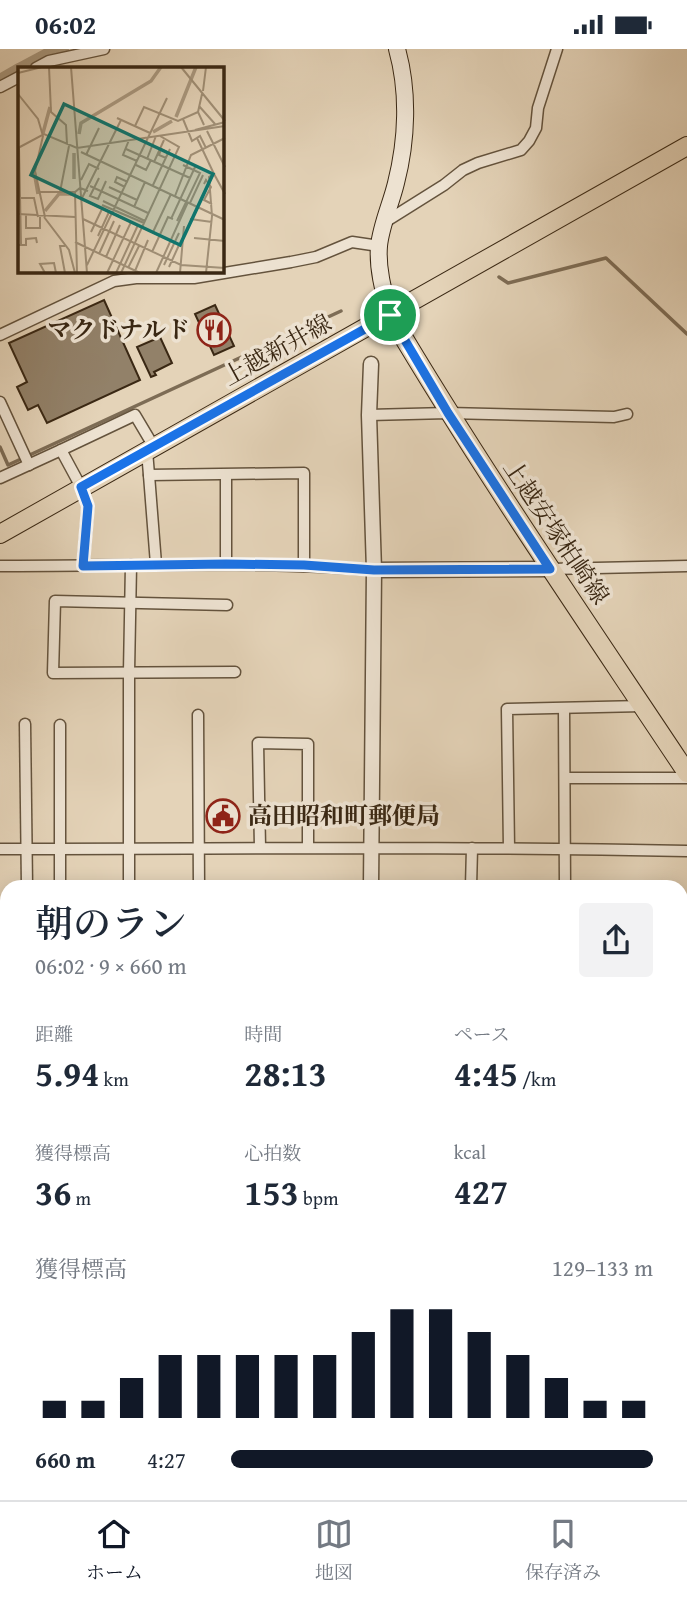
<!DOCTYPE html>
<html lang="ja">
<meta charset="utf-8">
<style>
body{margin:0;font-family:"Gentium Book Plus","Noto Serif JP",serif;background:#f2f2f3;color:#1f2937;height:100vh;display:flex;flex-direction:column;font-size:26px;white-space:nowrap}
*{box-sizing:border-box;margin:0}
p{font-size:23px;color:#747a83}
.icon{flex:none;width:38px;height:38px;fill:none;stroke:currentColor;stroke-width:2;stroke-linecap:round;stroke-linejoin:round}
.map{position:relative;flex:1;overflow:hidden}
.panel{position:absolute;left:0px;top:831px;width:688px;height:621px;display:flex;flex-direction:column;background:#fff;border-radius:21px 21px 0 0;box-shadow:0 4px 18px #0003}
.panel>*{flex:none}
.pin{position:absolute;display:grid;place-items:center;width:60px;height:60px;color:#fff;margin:-30px;border:4px solid #fff;border-radius:50%;box-shadow:0 2px 7px #0007}
.round{display:grid;place-items:center;flex:none;width:74px;height:74px;border-radius:7px;background:#f2f2f3}
.headline{display:flex;align-items:center;justify-content:space-between;height:119px;padding:0 35px}
h1{font-size:38px;font-weight:600;line-height:52px}
.metrics{display:grid;grid-template-columns:repeat(3,1fr);gap:10px;height:119px;padding:7px 35px}
.metrics div{display:grid;align-content:center}
.metrics b{font-size:35px;font-weight:600}
.metrics small{font-size:19px;font-weight:400}
.metrics p{font-size:19px}
.chart{height:196px;padding:14px 35px}
.chart p{display:flex;justify-content:space-between}
.chart svg{width:100%;height:126px;margin-top:7px;stroke:#111827;stroke-width:6}
ul{padding:0 35px;list-style:none;font-size:23px}
li{display:grid;grid-template-columns:112px 84px 1fr;align-items:center;height:52px}
li i{height:18px;border-radius:9px;background:#111827}
.status{display:flex;justify-content:space-between;align-items:center;height:49px;padding:0 35px;background:#fff;direction:ltr}
.status svg{height:19px;fill:currentColor}
.tab-bar{display:flex;justify-content:space-around;align-items:center;height:98px;border-top:2px solid #e0e1e3;background:#fff;font-size:19px;color:#747a83}
.tab-bar a{display:grid;justify-items:center;gap:4px}
.tab-bar .on{color:#111827}
.map>svg:first-child{display:block}
.lines{fill:none;stroke-linecap:round;stroke-linejoin:round}
.stream{stroke:#7d6c55;stroke-width:3.5}
.canal{stroke:#aa9980;stroke-width:12}
.building{fill:#928169;stroke:#3a2814;stroke-width:2}
.minor-casing{stroke:#64533d;stroke-width:13}
.tertiary-casing{stroke:#64533d;stroke-width:17}
.secondary-casing{stroke:#3a2814;stroke-width:18}
.primary-casing{stroke:#3a2814;stroke-width:20}
.minor{stroke:#ede2d1;stroke-width:10}
.tertiary{stroke:#ede2d1;stroke-width:14}
.secondary{stroke:#ede2d1;stroke-width:16}
.primary{stroke:#e4d3b8;stroke-width:18}
.route-casing{stroke:#fff;stroke-width:14}
.route{stroke:#1a73e8;stroke-width:9}
.labels{text-anchor:middle;stroke-width:7;stroke-linejoin:round;paint-order:stroke}
.poi-label{font-size:24px;font-weight:bold;fill:#3a2814;stroke:#ede2d1;text-anchor:end}
.street-label{font-size:24px;fill:#3a2814;stroke:#ede2d1}
.inset-river{fill:none;stroke:#aa9980;stroke-width:3.5}
.inset-road{fill:none;stroke:#a08f76;stroke-width:2}
.view{fill:#0f766e;fill-opacity:0.15;stroke:#0f766e;stroke-width:3.5}
.inset-edge{fill:none;stroke:#3a2814;stroke-width:3.5}
</style>
<div class="status"><b>06:02</b><svg viewBox="0 0 49 12"><path d="M0 12V9h3v3zM5 12V6h3v6zM10 12V3h3v9zM15 12V0h3v12zM26 1h20v11H26zM47 4h2v5h-2z"/></svg></div>
<div class="map">
<svg width="687" height="1451" viewBox="0 0 687 1451">
<rect width="100%" height="100%" fill="#e4d3b8"/>
<filter id="stains"><feTurbulence type="fractalNoise" baseFrequency=".00286" numOctaves="4"/><feColorMatrix values="0 0 0 0 .2 0 0 0 0 .09 0 0 0 0 .02 0 0 0 .5 -.17"/></filter>
<radialGradient id="worn" r=".72"><stop offset=".6" stop-color="#630" stop-opacity="0"/><stop offset="1" stop-color="#630" stop-opacity=".3"/></radialGradient>
<g class="lines">
<g class="stream">
<polyline points="499,228 508,234 606,209 687,285"/>
<polyline points="0,398 8,416 341,262"/>
</g>
<g class="canal">
<polyline points="21,19 53,2 63,0"/>
<polyline points="0,31 19,20"/>
</g>
</g>
<g class="building">
<polygon points="104,251 140,331 47,374 38,356 28,361 17,338 27,333 9,294"/>
<polygon points="215,256 234,297 214,306 195,265"/>
<polygon points="160,288 172,314 154,323 156,326 151,328 137,298"/>
</g>
<g class="lines">
<defs>
<g id="minor">
<polyline points="36,19 49,12 104,0"/>
<polyline points="0,38 19,28"/>
<polyline points="385,173 444,136 463,121 478,114 521,101 529,92 536,79 538,59 557,0"/>
<polyline points="0,286 114,232 136,229 194,229 291,213 316,208 352,193 379,197"/>
<polyline points="0,353 29,416"/>
<polyline points="369,366 448,364 614,368 627,365"/>
<polyline points="61,401 135,366 154,398"/>
<polyline points="147,402 149,426 304,424 304,516"/>
<polyline points="149,426 156,515"/>
<polyline points="0,429 61,401 81,438 88,457 83,517"/>
<polyline points="226,515 226,426"/>
<path d="M0,517c125,0 250,-5 374,4"/>
<polyline points="550,520 687,517"/>
<polyline points="227,556 55,552 53,624 235,623"/>
<polyline points="564,660 565,838"/>
<polyline points="198,666 199,838"/>
<polyline points="25,675 27,838"/>
<polyline points="565,729 687,729"/>
<polyline points="260,798 258,694 308,695 308,798"/>
<polyline points="509,799 507,660 643,657"/>
<path d="M0,800c229,0 458,-3 687,2"/>
<polyline points="60,838 60,676"/>
<polyline points="129,838 129,623 131,516"/>
<polyline points="471,838 472,799"/>
<polyline points="681,868 687,868"/>
<polyline points="681,937 687,937"/>
<polyline points="681,947 687,947"/>
<polyline points="0,971 0,1039"/>
<polyline points="681,1015 687,1015"/>
<polyline points="681,1069 687,1069"/>
<polyline points="0,1081 7,1081"/>
<polyline points="681,1082 687,1083"/>
<polyline points="0,1124 7,1123"/>
<polyline points="0,1188 7,1188"/>
<polyline points="681,1230 687,1230"/>
<polyline points="0,1253 7,1253"/>
<polyline points="681,1281 687,1281"/>
<polyline points="0,1310 7,1310"/>
<polyline points="0,1365 7,1365"/>
<polyline points="0,1401 7,1401"/>
<polyline points="244,1446 246,1451"/>
<polyline points="520,1446 520,1451"/>
<polyline points="667,1446 674,1451"/>
<polyline points="57,1451 71,1446"/>
<polyline points="202,1451 219,1446"/>
<polyline points="593,1451 597,1446"/>
<polyline points="617,1451 624,1446"/>
</g>
<g id="tertiary">
<polyline points="371,315 369,366 374,521 371,838"/>
<polyline points="374,521 550,520"/>
<polyline points="372,1446 372,1451"/>
</g>
<path id="secondary" d="M390,266c-6,-22 -13,-46 -11,-69 2,-21 12,-42 17,-63 11,-43 13,-91 1,-134"/>
<g id="primary">
<path d="M390,266c93,157 196,306 297,458"/>
<polyline points="0,485 687,97"/>
</g>
</defs>
<use href="#minor" class="minor-casing"/>
<use href="#tertiary" class="tertiary-casing"/>
<use href="#secondary" class="secondary-casing"/>
<use href="#primary" class="primary-casing"/>
<use href="#minor" class="minor"/>
<use href="#tertiary" class="tertiary"/>
<use href="#secondary" class="secondary"/>
<use href="#primary" class="primary"/>
</g>
<g class="lines">
<defs>
<polygon id="route" points="390,266 448,364 550,520 374,521 304,516 226,515 83,517 88,457 81,438"/>
</defs>
<use href="#route" class="route-casing"/>
<use href="#route" class="route"/>
</g>
<defs>
<symbol id="restaurant-ring" viewBox="-11 -11 22 22"><circle r="9.5" fill="#ede2d1" stroke="#8f2418" stroke-width="1.5"/><path d="M-5-6h1v4h1v-4h1v4h1v-4h1v5L-1.5 .5V6h-2V.5L-5-1ZM5-6V6H3V1.5H1.5Q1.5-4 5-6Z" fill="#8f2418"/></symbol>
<symbol id="civic-ring" viewBox="-11 -11 22 22"><circle r="9.5" fill="#ede2d1" stroke="#8f2418" stroke-width="1.5"/><path d="M-.6-6.5H3V-4.5H.6V-3L4-1V1h2V6H-6V1h2V-1L-.6-3ZM-1.2 2.5V6h2.4V2.5Z" fill="#8f2418"/></symbol>
</defs>
<g fill-rule="evenodd">
<use href="#restaurant-ring" x="195" y="262" width="38" height="38"/>
<use href="#civic-ring" x="204" y="748" width="38" height="38"/>
</g>
<g class="labels">
<g class="poi-label">
<text x="190" y="289">マクドナルド</text>
<text x="248" y="775" text-anchor="start">高田昭和町郵便局</text>
</g>
<g class="street-label">
<text transform="translate(277 301) rotate(-29)" y="8">上越新井線</text>
<text transform="translate(556 483) rotate(56)" y="8">上越安塚柏崎線</text>
</g>
</g>
<g transform="translate(18 18)">
<rect width="206" height="206" fill="#e4d3b8"/>
<path class="inset-river" d="M158,50l20,-50M135,65l19,-11M25,66l7,-26M61,67l2,-11 70,-42 10,-14M16,104l4,23M56,112v-26M27,144l14,-17h14"/>
<path class="inset-road" d="M31,0l2,45 15,13 1,19M53,0l16,206M163,0l44,54M0,6l24,-6M185,24l3,-24M0,27l20,25 5,17 -8,35 10,46M184,27l-4,18 6,13M181,39l16,18M99,51l33,15M165,52l9,22 8,-5 6,12M117,59l9,-19 34,14 20,-9M177,63l30,-8M189,64l18,36M179,71l17,36M111,73l-6,15 14,6M0,81l26,-14 33,14 148,-22M1,81l2,96M108,82l64,29M63,85l144,68M68,88l13,-27M148,91l-7,-3 2,-6 14,7M129,92l9,-23M136,95l10,-22M118,98l10,5 5,-10M81,111l-9,18 8,3 8,-18M63,113l8,-16 10,5M186,117l2,-4 5,7 -7,13 8,4M135,118l17,-36M72,119l58,27M91,120l28,13M107,120l-10,-5 2,-5 11,5M21,125h36l5,-4 8,3M42,125l9,-46M57,125l2,81M157,129l16,-41 34,-17M2,131h14l4,19M63,133l40,-80M66,133l47,22M85,134l42,20M172,136l13,-28M84,138l42,18M116,140l11,-25M0,147l57,3M8,148v13h14v-11M26,150l25,33 6,23M65,152l98,46 44,3M153,152l25,-54M172,152l22,3M159,154l23,-48 -17,-8M73,165l11,-23M135,165l18,-38M80,169l11,-24M176,171l31,3M57,175l65,31M0,178h8v-6l10,-1 1,5M47,179h-5l5,27M134,185l16,-35 5,2M81,187l15,-33M88,190l14,-32M69,198l80,-167M146,198l15,-32M151,200l10,-22M110,201l11,-22M117,204l13,-31M27,206l-5,-9 14,-1 2,10M89,206l24,-51 51,24M98,206l22,-48M103,206l58,-126 -19,-11M138,206l32,-71M162,206l4,-47M188,206l6,-57 -3,-39 5,-3 11,20"/>
<path class="view" d="M46,37l149,70 -33,71 -149,-70z"/>
<rect width="206" height="206" class="inset-edge"/>
</g>
<rect width="100%" height="100%" filter="url(#stains)"/>
<rect width="100%" height="100%" fill="url(#worn)"/>
</svg>
<div class="pin" style="left:390px;top:266px;background:#1e9e55"><svg class="icon" aria-label="arrive" viewBox="0 0 24 24"><path d="M6 21V4h12l-3 4 3 4H6"/></svg></div>
<section class="panel">
<div class="headline"><div><h1>朝のラン</h1><p>06:02 · 9 × 660 m</p></div><a class="round"><svg class="icon" aria-label="share" viewBox="0 0 24 24"><path d="M12 15V3M7 8l5-5 5 5M5 13v7h14v-7"/></svg></a></div>
<div class="metrics">
<div><p>距離</p><b>5.94<small> km</small></b></div>
<div><p>時間</p><b>28:13</b></div>
<div><p>ペース</p><b>4:45<small> /km</small></b></div>
</div>
<div class="metrics">
<div><p>獲得標高</p><b>36<small> m</small></b></div>
<div><p>心拍数</p><b>153<small> bpm</small></b></div>
<div><p>kcal</p><b>427</b></div>
</div>
<div class="chart"><p><span>獲得標高</span>129–133 m</p>
<svg viewBox="0 0 160 44" preserveAspectRatio="none"><path d="M5 44V38M15 44V38M25 44V30M35 44V22M45 44V22M55 44V22M65 44V22M75 44V22M85 44V14M95 44V6M105 44V6M115 44V14M125 44V22M135 44V30M145 44V38M155 44V38"/></svg>
</div>
<ul>
<li><b>660 m</b>4:27<i style="width:100%"></i></li>
</ul>
</section>
</div>
<nav class="tab-bar">
<a class="on"><svg class="icon" aria-label="home" viewBox="0 0 24 24"><path d="M3 11l9-7 9 7M6 9v11h12V9"/></svg>ホーム</a>
<a><svg class="icon" aria-label="map" viewBox="0 0 24 24"><path d="M3 6l6-2 6 2 6-2v14l-6 2-6-2-6 2zM9 4v14M15 6v14"/></svg>地図</a>
<a><svg class="icon" aria-label="saved" viewBox="0 0 24 24"><path d="M7 4h10v16l-5-4-5 4z"/></svg>保存済み</a>
</nav>
